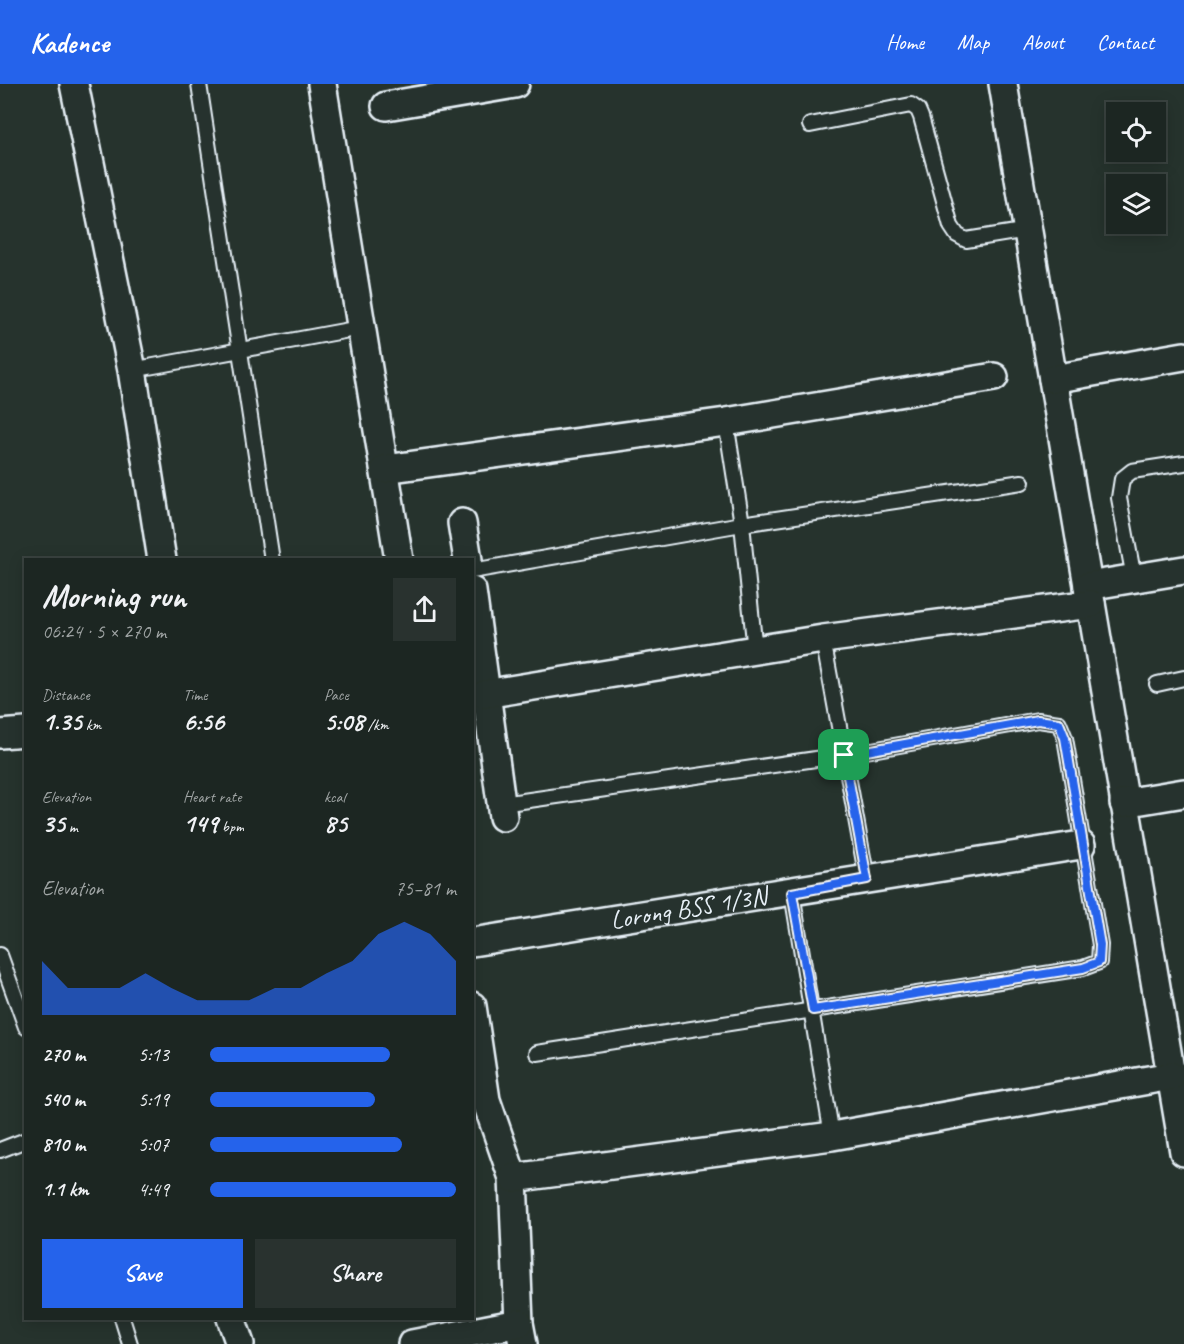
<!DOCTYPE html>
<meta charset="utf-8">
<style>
body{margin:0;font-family:Caveat,sans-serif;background:#29322f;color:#f1f3f6;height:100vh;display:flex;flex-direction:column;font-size:22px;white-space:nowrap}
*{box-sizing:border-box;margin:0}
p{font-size:20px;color:#a0a5a5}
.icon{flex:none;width:33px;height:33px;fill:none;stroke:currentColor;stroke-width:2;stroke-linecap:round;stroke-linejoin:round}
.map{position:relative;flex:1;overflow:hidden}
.details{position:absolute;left:24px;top:474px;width:450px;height:762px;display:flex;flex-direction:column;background:#1c2622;border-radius:0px;box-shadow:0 3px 15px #0003,0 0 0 2px #3a4340}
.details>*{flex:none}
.controls{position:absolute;left:1106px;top:18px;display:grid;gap:12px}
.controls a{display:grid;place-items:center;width:60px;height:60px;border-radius:0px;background:#1c2622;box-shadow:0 3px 15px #0003,0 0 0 2px #3a4340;font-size:30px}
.pin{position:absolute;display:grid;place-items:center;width:51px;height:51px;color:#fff;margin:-26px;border-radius:12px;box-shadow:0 3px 9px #0006}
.round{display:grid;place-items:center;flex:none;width:63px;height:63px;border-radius:0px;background:#29322f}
.headline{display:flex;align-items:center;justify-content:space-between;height:102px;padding:0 18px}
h1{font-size:33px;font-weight:700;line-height:45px}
.figures{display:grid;grid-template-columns:repeat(3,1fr);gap:9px;height:102px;padding:6px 18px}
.figures div{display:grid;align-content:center}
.figures b{font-size:26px;font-weight:700}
.figures small{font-size:16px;font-weight:400}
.figures p{font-size:16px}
.chart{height:168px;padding:12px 18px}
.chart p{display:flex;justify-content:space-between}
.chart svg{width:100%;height:108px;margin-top:6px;fill:#2563eb;opacity:.7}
.primary-button{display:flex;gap:12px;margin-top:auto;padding:12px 18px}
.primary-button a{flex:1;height:69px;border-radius:0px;background:#2563eb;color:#fff;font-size:24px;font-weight:700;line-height:69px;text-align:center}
.primary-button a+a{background:#29322f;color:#f1f3f6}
ul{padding:0 18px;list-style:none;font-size:20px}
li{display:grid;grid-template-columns:96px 72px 1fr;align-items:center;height:45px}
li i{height:15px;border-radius:8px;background:#2563eb}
header{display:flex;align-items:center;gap:36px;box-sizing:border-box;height:84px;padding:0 30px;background:#2563eb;color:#fff}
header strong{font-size:28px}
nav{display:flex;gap:33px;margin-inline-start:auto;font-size:21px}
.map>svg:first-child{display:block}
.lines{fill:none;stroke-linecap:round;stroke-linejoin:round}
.lane-casing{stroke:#e8f1f8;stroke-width:18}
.street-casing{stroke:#e8f1f8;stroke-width:32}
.lane{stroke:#26332d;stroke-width:14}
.street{stroke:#26332d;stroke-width:27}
.route-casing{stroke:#fff;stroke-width:12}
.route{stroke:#2563eb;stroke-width:8}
.labels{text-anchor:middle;stroke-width:5;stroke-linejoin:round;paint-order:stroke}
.street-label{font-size:26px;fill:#e8f1f8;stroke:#26332d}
</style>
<header>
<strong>Kadence</strong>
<nav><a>Home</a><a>Map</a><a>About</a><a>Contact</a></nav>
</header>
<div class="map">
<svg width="1184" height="1260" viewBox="0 0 1184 1260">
<rect width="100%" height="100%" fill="#26332d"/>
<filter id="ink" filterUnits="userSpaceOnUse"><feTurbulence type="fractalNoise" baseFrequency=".0167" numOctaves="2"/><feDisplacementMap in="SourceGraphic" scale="12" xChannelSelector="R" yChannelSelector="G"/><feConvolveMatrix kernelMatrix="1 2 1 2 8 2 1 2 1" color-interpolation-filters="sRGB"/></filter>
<g filter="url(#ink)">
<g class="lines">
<defs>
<g id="lane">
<polyline points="199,0 272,476"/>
<polyline points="810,41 911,21 918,26 921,33 951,142 957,151 966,156 1028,146"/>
<polyline points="132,286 360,244"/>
<polyline points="726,338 742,440 755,567"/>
<polyline points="472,487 742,440 1022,398"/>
<polyline points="1134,494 1119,414 1122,395 1132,387 1184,379"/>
<polyline points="823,555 867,795"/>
<polyline points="1157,600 1184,594"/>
<polyline points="501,720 844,671 1038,636 1059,639 1065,654 1100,861 1099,878 1083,884 537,969"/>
<polyline points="792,809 832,1052"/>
<polyline points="0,871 26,943"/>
<polyline points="0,1066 26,1056"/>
<polyline points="122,1234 130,1260"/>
</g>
<g id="street">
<polyline points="74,0 132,286 162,476"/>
<polyline points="322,0 399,476"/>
<polyline points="1003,0 1184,1068"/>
<polyline points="386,22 515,0"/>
<polyline points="1053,295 1184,272"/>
<polyline points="385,385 726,338 994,293"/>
<polyline points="462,439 468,476"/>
<polyline points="1088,502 1184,486"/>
<polyline points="472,507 503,733"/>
<polyline points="485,610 823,555 1091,520"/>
<polyline points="0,650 26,648"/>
<polyline points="1124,719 1184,709"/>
<path id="s1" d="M472,858l609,-97"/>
<polyline points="472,922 486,1016 513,1094 519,1239 523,1260"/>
<polyline points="513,1094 832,1052 1171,992"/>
<polyline points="231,1234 240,1260"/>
<polyline points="412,1260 519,1239"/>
</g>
</defs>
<use href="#lane" class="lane-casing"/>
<use href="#street" class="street-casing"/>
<use href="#lane" class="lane"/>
<use href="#street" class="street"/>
</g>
</g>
<g class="lines" filter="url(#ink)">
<defs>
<polygon id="route" points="1038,636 1059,639 1065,654 1100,861 1099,878 1083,884 813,926 792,809 867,795 844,671"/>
</defs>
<use href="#route" class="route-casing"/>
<use href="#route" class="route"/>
</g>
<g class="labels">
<g class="street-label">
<text dy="9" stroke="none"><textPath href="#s1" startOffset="219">Lorong BSS 1/3N</textPath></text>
</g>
</g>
</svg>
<div class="controls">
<a><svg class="icon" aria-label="locate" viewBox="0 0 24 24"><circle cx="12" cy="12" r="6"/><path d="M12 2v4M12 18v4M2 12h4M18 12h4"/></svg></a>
<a><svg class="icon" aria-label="layers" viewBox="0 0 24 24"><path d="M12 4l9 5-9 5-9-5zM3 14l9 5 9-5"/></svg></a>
</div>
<div class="pin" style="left:844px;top:671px;background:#1e9e55"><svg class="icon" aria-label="arrive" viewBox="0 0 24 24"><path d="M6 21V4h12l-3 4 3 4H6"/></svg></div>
<section class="details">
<div class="headline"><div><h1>Morning run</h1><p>06:24 · 5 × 270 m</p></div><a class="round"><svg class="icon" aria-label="share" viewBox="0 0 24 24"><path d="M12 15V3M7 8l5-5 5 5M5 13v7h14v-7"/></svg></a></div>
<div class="figures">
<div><p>Distance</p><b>1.35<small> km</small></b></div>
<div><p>Time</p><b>6:56</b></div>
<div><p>Pace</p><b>5:08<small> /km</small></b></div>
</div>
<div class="figures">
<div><p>Elevation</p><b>35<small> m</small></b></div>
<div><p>Heart rate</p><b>149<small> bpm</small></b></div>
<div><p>kcal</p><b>85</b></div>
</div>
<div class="chart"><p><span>Elevation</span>75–81 m</p>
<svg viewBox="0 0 160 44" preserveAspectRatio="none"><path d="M0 44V22L10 33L20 33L30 33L40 27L50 33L60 38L70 38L80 38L90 33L100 33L110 27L120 22L130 11L140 6L150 11L160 22V44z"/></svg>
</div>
<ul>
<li><b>270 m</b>5:13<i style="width:73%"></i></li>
<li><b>540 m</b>5:19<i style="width:67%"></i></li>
<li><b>810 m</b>5:07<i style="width:78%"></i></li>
<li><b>1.1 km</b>4:49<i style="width:100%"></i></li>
</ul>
<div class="primary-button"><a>Save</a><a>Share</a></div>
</section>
</div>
